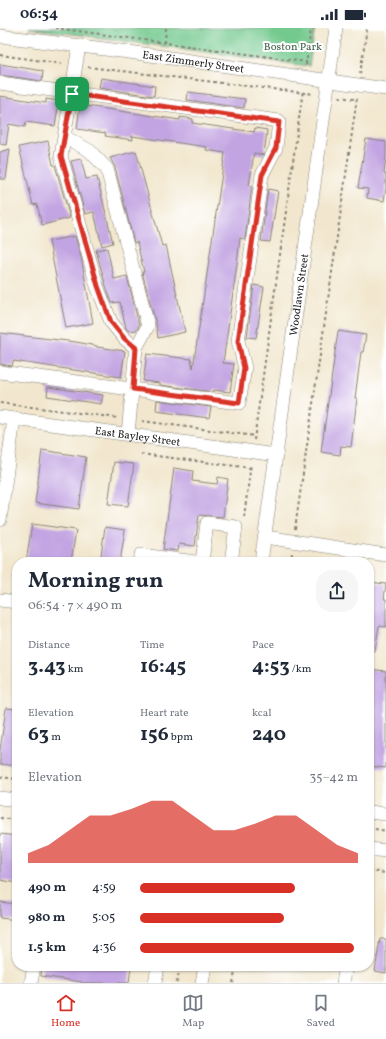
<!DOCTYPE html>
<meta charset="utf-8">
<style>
body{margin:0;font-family:Vollkorn,serif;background:#f6f6f7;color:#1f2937;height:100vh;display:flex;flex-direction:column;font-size:15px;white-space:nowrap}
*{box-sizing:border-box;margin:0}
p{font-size:13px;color:#747a83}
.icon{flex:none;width:22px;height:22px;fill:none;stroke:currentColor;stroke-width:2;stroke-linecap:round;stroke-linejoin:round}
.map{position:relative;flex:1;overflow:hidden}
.side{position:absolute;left:12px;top:529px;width:362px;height:414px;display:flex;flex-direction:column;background:#fff;border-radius:16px;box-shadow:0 1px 3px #0004}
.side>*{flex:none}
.pin{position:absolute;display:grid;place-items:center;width:34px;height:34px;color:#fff;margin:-17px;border-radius:8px;box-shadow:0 2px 6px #0006}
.round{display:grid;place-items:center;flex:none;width:42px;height:42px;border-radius:16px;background:#f6f6f7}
.summary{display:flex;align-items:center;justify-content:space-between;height:68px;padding:0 16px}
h1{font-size:22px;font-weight:700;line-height:30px}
.stats{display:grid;grid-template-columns:repeat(3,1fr);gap:6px;height:68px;padding:4px 16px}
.stats div{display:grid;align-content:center}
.stats b{font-size:20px;font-weight:700}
.stats small{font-size:11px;font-weight:400}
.stats p{font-size:11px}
.chart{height:112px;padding:8px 16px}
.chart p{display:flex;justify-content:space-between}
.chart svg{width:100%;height:72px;margin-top:4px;fill:#d93025;opacity:.7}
ul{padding:0 16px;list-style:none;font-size:13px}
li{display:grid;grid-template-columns:64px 48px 1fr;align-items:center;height:30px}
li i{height:10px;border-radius:5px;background:#d93025}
.status{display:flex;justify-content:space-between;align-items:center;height:28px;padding:0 20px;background:#fff;direction:ltr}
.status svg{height:11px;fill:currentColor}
.menu{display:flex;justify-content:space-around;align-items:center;height:56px;border-top:1px solid #e0e1e3;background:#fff;font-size:11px;color:#747a83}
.menu a{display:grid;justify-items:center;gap:2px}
.menu .current{color:#d93025}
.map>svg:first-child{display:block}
.green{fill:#73c98e;stroke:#487255}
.building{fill:#c2a4e2}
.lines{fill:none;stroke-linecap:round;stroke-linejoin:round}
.minor-casing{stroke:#878275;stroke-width:14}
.path{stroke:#878275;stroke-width:2;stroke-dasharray:3 3;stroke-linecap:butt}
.minor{stroke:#fff;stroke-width:13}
.route-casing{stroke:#fff;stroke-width:8}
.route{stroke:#d93025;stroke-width:5}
.labels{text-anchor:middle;stroke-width:4;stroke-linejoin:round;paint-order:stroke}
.park-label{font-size:11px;fill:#3f614a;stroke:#fff}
.street-label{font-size:11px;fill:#1c1c1c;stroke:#fff}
</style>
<div class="status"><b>06:54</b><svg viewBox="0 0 49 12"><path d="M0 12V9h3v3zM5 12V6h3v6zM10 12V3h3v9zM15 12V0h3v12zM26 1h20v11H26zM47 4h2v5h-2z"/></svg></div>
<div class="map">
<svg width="386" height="955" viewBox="0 0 386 955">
<rect width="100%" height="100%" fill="#fff"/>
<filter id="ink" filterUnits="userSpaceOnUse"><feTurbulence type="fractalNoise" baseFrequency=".025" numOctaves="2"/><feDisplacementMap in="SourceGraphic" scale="8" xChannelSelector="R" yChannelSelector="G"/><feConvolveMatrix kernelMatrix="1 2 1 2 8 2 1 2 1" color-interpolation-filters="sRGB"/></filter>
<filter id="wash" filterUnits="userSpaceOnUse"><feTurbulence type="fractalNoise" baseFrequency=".012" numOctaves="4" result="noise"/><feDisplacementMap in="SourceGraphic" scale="16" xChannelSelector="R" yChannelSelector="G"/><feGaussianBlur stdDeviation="0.9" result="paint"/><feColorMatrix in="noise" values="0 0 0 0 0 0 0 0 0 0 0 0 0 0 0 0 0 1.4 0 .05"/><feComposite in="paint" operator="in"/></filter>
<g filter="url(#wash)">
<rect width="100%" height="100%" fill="#f2e7ce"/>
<polygon class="green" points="29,0 315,0 309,38"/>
<g id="blocks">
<g class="building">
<polygon points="0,36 43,43 42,53 0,47"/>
<polygon points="101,50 155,58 154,68 99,60"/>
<polygon points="188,64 245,71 244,80 187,72"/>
<polygon points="0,68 46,75 46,71 59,73 55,98 26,94 25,99 9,96 6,117 0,116"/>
<polygon points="80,77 180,92 180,89 193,91 192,95 254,104 255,100 267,102 264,127 254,125 249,158 252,158 245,211 240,210 237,236 223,335 234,336 230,364 213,362 213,364 160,357 160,355 143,353 147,326 191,331 193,340 225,125 206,122 207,119 132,108 133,112 105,108 106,105 77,101"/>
<polygon points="366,111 386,114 386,129 384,146 386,146 386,160 384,173 367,170 368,161 358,160"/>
<polygon points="48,113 53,137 55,137 70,190 42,197 37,176 33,177 19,119"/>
<polygon points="10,121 6,151 0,151 0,124"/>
<polygon points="136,123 162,218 166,217 185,304 158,310 156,296 142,244 144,244 137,214 134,215 115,139 110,130"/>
<polygon points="81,131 86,151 97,149 113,215 102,218 94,184 85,186 71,133"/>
<polygon points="268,161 278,163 270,214 261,213"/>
<polygon points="75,208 81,229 93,295 66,300 49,213"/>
<polygon points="107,220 114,251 127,248 139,297 137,302 129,303 126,300 120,274 112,275 105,255 96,222"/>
<polygon points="254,257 264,259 256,310 247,309"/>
<polygon points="338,303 366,307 363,324 361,324 355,370 357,370 351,419 341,418 340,427 321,424"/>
<polygon points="0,305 76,314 97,318 97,319 125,323 121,349 13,333 12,338 0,336"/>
<polygon points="48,359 103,367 101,376 47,368"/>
<polygon points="157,372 211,379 209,390 156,383"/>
<polygon points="42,422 86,429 79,481 35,475"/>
<polygon points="114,434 134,436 128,478 108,476"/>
<polygon points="174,440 193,443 192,453 217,456 218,449 228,451 223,489 199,487 195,518 179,516 178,523 163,521"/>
<polygon points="32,496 76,502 71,534 26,534"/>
<polygon points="105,499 125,502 120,534 100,534"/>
<polygon points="369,554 386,556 384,571 386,571 386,599 379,598 375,623 369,623"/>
<polygon points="369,641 386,643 386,740 369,738"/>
<polygon points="6,680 17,681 17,738 0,736 0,722"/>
<polygon points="0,806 17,808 17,855 0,852"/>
<polygon points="0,874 17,876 17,892 0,890"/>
<polygon points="380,911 386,911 386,945 375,943"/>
<polygon points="42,938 131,938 129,955 82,955 82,954 41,948"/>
</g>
</g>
</g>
<g filter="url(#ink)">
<use href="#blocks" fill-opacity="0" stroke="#878275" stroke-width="1"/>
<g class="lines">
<defs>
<g id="minor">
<path id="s1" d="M0,8l129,16 257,37"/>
<polyline points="79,18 61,128 97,258 111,294 124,310 136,320"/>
<polyline points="0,55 279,93 276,120 262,147 238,313 245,340 239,375 0,344"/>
<polyline points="65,109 90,123 107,141 148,298 136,320 128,406"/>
<path id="s2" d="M0,389l276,38"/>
<polyline points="0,492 14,391"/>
<polyline points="265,509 386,527"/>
<polyline points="140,534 141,527 196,534"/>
<polyline points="202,534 207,495 236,499 231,534"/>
<path id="s3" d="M261,534l75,-534"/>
<polyline points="0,572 17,574"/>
<polyline points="0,770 17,772"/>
<polyline points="369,784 386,786"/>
<polyline points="369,821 386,823"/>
<polyline points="31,955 34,938"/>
<polyline points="155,955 158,938"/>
<polyline points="202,955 205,938"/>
<polyline points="343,955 346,938"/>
</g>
</defs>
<use href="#minor" class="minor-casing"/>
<g class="path">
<polyline points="55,0 307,34"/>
<polyline points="165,15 166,0"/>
<polyline points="0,27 64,36"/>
<polyline points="306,37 311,0"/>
<polyline points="88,39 314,66"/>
<polyline points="360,46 367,0"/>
<polyline points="339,69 354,71"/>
<polyline points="0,375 118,390"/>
<polyline points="142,393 255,408"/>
<polyline points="254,412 303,62"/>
<polyline points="141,426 251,440"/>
<polyline points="244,489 251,436"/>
<polyline points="295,501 357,70"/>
<polyline points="291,534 292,525"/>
<polyline points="0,749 17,751"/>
<polyline points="0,790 17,792"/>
<polyline points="369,800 386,803"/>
<polyline points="369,843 386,845"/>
<polyline points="177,955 180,938"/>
<polyline points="233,955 236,938"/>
</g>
<use href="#minor" class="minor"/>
</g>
</g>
<g class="lines" filter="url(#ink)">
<defs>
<polygon id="route" points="72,66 279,94 276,120 262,147 238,313 244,340 239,375 133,361 136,320 124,310 111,294 98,258 61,128"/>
</defs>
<use href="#route" class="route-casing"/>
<use href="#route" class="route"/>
</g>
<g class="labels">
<g class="park-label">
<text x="293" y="22">Boston Park</text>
</g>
<g class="street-label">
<text dy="4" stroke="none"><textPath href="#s1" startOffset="195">East Zimmerly Street</textPath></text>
<text dy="4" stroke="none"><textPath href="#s3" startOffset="270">Woodlawn Street</textPath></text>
<text dy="4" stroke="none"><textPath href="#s2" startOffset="139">East Bayley Street</textPath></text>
</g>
</g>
</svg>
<div class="pin" style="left:72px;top:66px;background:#1e9e55"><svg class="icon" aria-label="arrive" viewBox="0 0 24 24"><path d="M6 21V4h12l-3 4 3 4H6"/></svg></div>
<section class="side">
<div class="summary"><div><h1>Morning run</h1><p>06:54 · 7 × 490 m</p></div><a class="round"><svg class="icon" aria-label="share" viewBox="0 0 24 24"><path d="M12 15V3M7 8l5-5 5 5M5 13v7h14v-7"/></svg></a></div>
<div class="stats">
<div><p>Distance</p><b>3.43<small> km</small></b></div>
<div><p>Time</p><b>16:45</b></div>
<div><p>Pace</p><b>4:53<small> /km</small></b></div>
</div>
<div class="stats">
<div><p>Elevation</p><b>63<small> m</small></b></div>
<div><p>Heart rate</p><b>156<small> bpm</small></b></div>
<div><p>kcal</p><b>240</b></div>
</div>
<div class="chart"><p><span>Elevation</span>35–42 m</p>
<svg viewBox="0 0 160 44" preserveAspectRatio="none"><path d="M0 44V38L10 33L20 24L30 15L40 15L50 11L60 6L70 6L80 15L90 24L100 24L110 20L120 15L130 15L140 24L150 33L160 38V44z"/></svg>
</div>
<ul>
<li><b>490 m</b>4:59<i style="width:71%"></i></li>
<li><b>980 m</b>5:05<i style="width:66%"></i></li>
<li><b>1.5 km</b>4:36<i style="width:98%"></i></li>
</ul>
</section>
</div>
<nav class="menu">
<a class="current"><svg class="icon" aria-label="home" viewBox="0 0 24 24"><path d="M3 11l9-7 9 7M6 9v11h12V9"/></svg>Home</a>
<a><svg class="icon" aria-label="map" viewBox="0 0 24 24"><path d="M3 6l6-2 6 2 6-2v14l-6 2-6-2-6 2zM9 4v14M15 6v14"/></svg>Map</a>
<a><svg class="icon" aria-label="saved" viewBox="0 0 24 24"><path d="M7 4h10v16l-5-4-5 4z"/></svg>Saved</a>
</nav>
